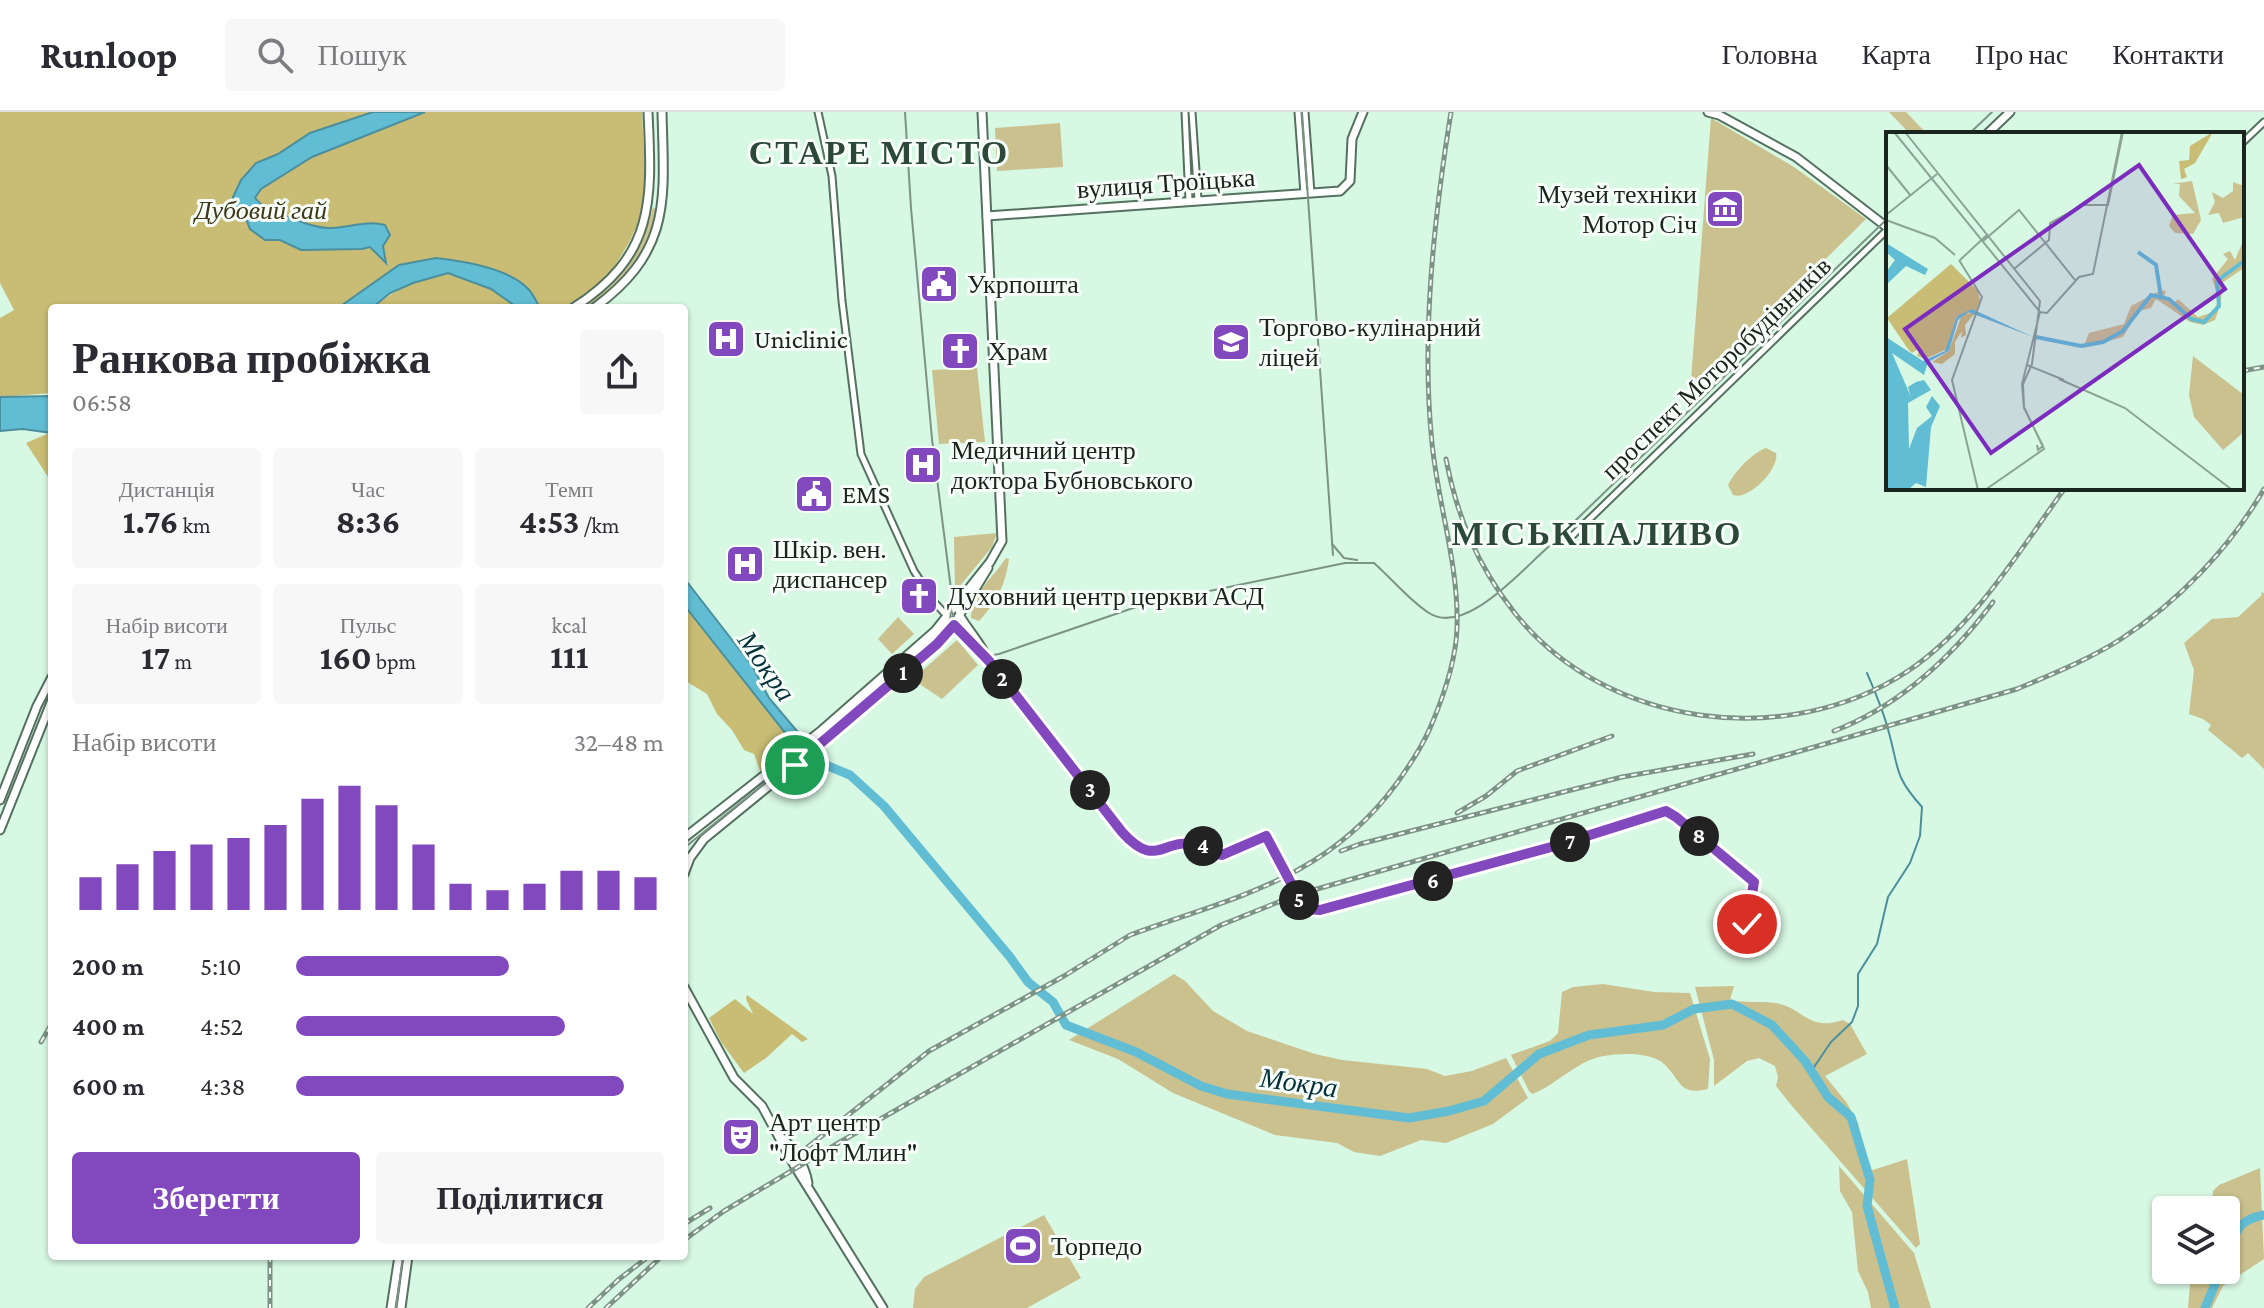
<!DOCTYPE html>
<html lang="uk">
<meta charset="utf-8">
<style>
body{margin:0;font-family:"Crimson Pro",serif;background:#f7f7f7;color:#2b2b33;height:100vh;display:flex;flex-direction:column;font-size:30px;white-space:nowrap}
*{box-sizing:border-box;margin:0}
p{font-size:26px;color:#7c7c81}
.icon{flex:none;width:44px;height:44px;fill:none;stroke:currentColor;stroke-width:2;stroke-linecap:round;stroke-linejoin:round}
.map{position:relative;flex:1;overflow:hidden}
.drawer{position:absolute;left:48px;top:192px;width:640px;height:956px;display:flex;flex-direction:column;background:#fff;border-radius:8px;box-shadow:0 2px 6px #0004}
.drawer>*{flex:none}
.controls{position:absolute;left:2152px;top:1084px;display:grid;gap:16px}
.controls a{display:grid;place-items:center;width:88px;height:88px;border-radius:8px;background:#fff;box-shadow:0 2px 6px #0004;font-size:40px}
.pin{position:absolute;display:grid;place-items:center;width:68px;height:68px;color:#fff;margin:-34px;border:4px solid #fff;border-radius:50%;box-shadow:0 2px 8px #0007}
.km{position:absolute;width:40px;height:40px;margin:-20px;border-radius:50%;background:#222;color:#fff;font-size:22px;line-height:40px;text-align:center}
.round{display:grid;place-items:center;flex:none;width:84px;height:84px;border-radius:8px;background:#f7f7f7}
.overview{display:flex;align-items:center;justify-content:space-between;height:136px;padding:0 24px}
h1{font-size:44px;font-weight:700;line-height:60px}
.stats{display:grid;grid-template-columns:repeat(3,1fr);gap:12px;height:136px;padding:8px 24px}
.stats div{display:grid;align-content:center;border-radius:8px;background:#f7f7f7;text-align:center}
.stats b{font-size:34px;font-weight:700}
.stats small{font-size:22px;font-weight:400}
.stats p{font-size:22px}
.chart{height:224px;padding:16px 24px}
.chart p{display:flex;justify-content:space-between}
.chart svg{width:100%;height:144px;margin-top:8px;stroke:#8248be;stroke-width:6}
.primary-button{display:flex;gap:16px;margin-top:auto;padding:16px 24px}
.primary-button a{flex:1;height:92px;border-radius:8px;background:#8248be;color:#fff;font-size:32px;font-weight:700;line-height:92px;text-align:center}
.primary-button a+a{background:#f7f7f7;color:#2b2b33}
ul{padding:0 24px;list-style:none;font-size:26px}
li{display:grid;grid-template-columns:128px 96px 1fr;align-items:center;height:60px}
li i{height:20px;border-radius:10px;background:#8248be}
header{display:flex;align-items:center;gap:48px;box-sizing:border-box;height:112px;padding:0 40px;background:#fff;border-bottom:2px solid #e1e1e2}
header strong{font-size:38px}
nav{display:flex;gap:44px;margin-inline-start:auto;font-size:28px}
.search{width:560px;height:72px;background:#f7f7f7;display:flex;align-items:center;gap:20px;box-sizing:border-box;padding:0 28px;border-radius:8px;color:#7c7c81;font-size:30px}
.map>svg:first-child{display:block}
.green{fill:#cac18f}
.forest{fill:#c9bd75}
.water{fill:#61bdd4;stroke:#4b8f9d;stroke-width:2}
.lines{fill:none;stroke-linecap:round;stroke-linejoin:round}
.stream{stroke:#4b8f9d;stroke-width:2}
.river{stroke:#61bdd4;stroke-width:9}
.minor-casing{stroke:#54715f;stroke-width:9}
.major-casing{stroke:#54715f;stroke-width:11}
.minor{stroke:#fff;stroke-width:5}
.major{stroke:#fff;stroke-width:7}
.tram{stroke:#7c9385;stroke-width:2}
.rail-casing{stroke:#7c9385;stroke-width:5}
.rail{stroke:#f7fdf9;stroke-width:2;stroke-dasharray:6;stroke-linecap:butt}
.route-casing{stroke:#fff;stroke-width:16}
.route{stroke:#8248be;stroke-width:10}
.labels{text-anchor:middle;stroke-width:6;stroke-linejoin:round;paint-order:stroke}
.street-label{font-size:26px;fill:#19251e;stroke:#f7fdf9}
.poi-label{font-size:26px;fill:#19251e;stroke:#f7fdf9;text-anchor:start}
.park-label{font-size:26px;font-style:italic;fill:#3e3818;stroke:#f7fdf9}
.water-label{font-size:28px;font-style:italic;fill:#03313b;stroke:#f7fdf9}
.district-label{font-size:34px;font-weight:bold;letter-spacing:2px;fill:#2c4838;stroke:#f7fdf9}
.inset-river{fill:none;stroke:#61bdd4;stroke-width:4}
.inset-road{fill:none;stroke:#8ba494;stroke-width:2}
.view{fill:#7b2cbf;fill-opacity:0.15;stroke:#7b2cbf;stroke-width:4}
.inset-edge{fill:none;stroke:#19251e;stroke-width:4}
</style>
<header>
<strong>Runloop</strong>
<div class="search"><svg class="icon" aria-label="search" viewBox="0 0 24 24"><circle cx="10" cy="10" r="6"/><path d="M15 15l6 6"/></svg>Пошук</div>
<nav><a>Головна</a><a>Карта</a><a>Про нас</a><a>Контакти</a></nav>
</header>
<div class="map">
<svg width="2264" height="1196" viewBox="0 0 2264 1196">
<rect width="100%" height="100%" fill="#d7f8e3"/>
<g class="green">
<polygon points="1889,0 1906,0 1927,22 1910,22"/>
<polygon points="1711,6 1794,55 1866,107 1690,281"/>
<polygon points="1060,11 1063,55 997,59 995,16"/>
<path d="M653,95l5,4c-9,33 -23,58 -48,81 -7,7 -14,16 -26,16 8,-8 17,-14 25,-21 23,-22 37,-50 44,-80z"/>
<polygon points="977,256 985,330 939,332 932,258"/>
<path d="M1766,336l10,5c4,16 -28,48 -43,42l-5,-10c6,-13 24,-32 38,-37z"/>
<polygon points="997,421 992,435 955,480 954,425"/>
<path d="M1006,446l3,1c-4,27 -12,43 -30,62l-8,-3c1,-26 22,-40 35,-60z"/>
<polygon points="2261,480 2264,481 2264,657 2248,641 2242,646 2208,618 2211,613 2203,607 2189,602 2194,558 2184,531 2212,507 2238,505 2262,483"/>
<polygon points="898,505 914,522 892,542 878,527"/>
<polygon points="957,528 978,553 942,587 918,571 915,565"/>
<polygon points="1174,862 1185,869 1213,899 1247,919 1315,942 1342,948 1427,957 1445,964 1472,959 1506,946 1528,986 1493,1012 1446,1031 1421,1028 1380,1044 1354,1040 1337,1031 1275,1023 1173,981 1118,947 1069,928"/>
<path d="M1603,872l51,8 36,1 20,66 -2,30c-29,7 -26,-8 -44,-25 -12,-12 -44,-11 -60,-8 -27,4 -47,29 -72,38l-3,-3 -18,-36 39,-14 8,-8 4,-41 11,-5z"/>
<path d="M1734,874l-4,14c16,3 31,1 46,3 28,5 32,29 67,17l7,4 17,30 -42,22 22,27 11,20 10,45 5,2 34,-11 13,85 -4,4 -124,-142 -16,-20 2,-9 -3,-11 -16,-8 -12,3 -33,25v-26l-19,-73z"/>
<polygon points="1839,1054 1914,1141 1931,1196 1871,1196 1868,1180 1858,1159 1852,1100 1840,1079"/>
<polygon points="2260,1056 2264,1147 2223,1174 2212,1196 2188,1196 2190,1172 2196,1158 2226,1158 2226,1098 2211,1098 2213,1079 2219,1073"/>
<polygon points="1044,1103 1081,1166 1027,1196 913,1196 915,1177 924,1165"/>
</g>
<g class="forest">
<polygon points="0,0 642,0 646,81 641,104 630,129 615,154 594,177 562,196 540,196 529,178 436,146 399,153 338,196 52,196 52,281 0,285 0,206 14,198 0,171"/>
<path d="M448,161l43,16 27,19h-146c22,-18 48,-31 76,-35z"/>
<polygon points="49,321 52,321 52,371 26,331"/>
<polygon points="684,493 794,632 761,661 754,642 744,638 732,618 717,602 707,582 684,568"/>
<polygon points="747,883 808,927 802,930 792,922 766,946 744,961 721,930 709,906 735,887 753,902 746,887"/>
</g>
<g class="water">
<path d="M373,0h52l-113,45 -51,32 -6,9c8,10 20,15 32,19 14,4 26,11 42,11 19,0 37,-8 56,-3l5,10 -7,11 3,17 -16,-16 -8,2 -61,1 -21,-10h-15l-15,-11 -7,-18 -7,-4 -3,-10 8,-17 15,-17 22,-9 32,-21z"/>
<path d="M436,146c27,3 76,11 94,33 4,5 7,12 10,17h-22l-27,-19 -43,-16 -35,10 -23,10 -18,15h-34l61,-43z"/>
<polygon points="52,284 52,321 23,317 0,319 0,285"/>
<polygon points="684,466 753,555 769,586 802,625 794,632 684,493"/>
</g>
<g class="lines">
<path class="stream" d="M1812,958l19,-28 21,-20 6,-16v-32l19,-30 11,-47 22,-34 10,-27 2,-29c-28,-31 -23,-38 -33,-74 -5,-21 -14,-41 -22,-60"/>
<g class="river">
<polyline points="790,620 821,651 850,663 884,694 1010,845 1028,870 1053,890 1066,913 1136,940 1201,974 1227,982 1409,1006 1449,999 1484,989 1539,942 1589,923 1663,913 1694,897 1732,892 1772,913 1805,949 1828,985 1851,1005 1870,1068 1867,1094 1895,1196"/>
<path d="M2226,1145c11,-25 9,-36 38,-42"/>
<polyline points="2205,1196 2221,1158"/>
</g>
<defs>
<g id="minor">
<path d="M818,0l14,64 10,125 19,153 5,11 48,106 21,32 54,58 146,185c16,10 33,0 51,-1 15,-1 22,10 36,10l44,-19c11,21 27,68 49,74l117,-28 174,-50 60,-21 10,6 78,65 -8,48 2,5"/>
<polyline points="1185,0 1189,89"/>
<polyline points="1192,0 1198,88"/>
<polyline points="1298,0 1304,82"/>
<polyline points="1305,0 1311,81"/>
<polyline points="2242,31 2264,10"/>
<polyline points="1571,425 1888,117"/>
<path d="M955,492c8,21 26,35 34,56"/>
</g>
<g id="major">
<polyline points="1708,0 1719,3 1796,45 1888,116"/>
<polyline points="1987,22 2010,0"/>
<polyline points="987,104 1340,79 1350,69 1352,27 1363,0"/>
<path d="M573,196c83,-53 79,-108 75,-196"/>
<path d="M594,196c79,-58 70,-109 68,-196"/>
<polyline points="0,688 37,594 52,565"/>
<polyline points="0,718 52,588"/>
<polyline points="684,726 822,618 935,519 990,450 1002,429 982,0"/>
<polyline points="684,762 690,746 704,727 829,625 949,520 988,456"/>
<polyline points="684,875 734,966 762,994 794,1053 883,1196"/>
<path d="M781,1025c14,12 24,29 27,46"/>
<polyline points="391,1196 399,1144"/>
<polyline points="401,1196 408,1144"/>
</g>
</defs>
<use href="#minor" class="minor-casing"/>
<use href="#major" class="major-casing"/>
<use href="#minor" class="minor"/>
<use href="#major" class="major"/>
<g class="tram">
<polyline points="1302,0 1333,443"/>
<polyline points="1969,22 1992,0"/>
<polyline points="1332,432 1344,446 1357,448"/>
<path d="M950,494c2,13 24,43 36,48 4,2 9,1 13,0l143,-49 203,-42h29c17,15 36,38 55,50 36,23 91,-41 117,-64l342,-331"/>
<polyline points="684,736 826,622 939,525 950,509 952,485 932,327 911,96 905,0"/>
<polyline points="396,1196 403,1144"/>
</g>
<defs>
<g id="rail">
<polyline points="2242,259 2264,255"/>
<path d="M1446,347c11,57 31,106 68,153 91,116 273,139 394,59 66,-44 111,-120 157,-183"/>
<path d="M1834,619c65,-25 118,-74 159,-129"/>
<polyline points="1457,701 1486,684 1517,659 1612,624"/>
<polyline points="1341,739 1360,732 1622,665 1753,642"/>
<polyline points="41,930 52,911"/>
<path d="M799,1042l130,-103 135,-75 66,-41c106,-39 196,-55 267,-152 14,-20 27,-39 36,-62 12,-29 23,-61 24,-93 2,-63 -19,-123 -25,-185 -11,-107 2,-225 19,-331"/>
<polyline points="684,1112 710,1096"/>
<path d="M684,1128l40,-29 116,-69 381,-217 75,-30 721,-206c35,-15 71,-29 104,-50 57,-37 109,-91 143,-150"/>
<polyline points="270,1144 270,1196"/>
<polyline points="588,1196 618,1168 649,1144"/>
<polyline points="606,1196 662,1144"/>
</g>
</defs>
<use href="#rail" class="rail-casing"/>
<use href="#rail" class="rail"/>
</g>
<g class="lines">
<defs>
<path id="route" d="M795,653l142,-121 17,-19 35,36 133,171c35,39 40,4 77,13 9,2 13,10 23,10l44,-19 35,66 9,7 10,1 235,-64 111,-35 10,6 78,65 -7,42"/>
</defs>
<use href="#route" class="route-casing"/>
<use href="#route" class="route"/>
</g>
<defs>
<symbol id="museum-square" viewBox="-11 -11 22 22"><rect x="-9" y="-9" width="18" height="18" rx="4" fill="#8248be" stroke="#f7fdf9"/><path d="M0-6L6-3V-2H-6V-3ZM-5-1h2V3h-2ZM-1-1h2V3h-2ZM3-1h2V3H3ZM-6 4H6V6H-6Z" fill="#fff"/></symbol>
<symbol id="civic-square" viewBox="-11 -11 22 22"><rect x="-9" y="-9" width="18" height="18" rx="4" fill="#8248be" stroke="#f7fdf9"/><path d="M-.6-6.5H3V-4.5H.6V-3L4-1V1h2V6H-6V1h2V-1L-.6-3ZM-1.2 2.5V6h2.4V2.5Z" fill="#fff"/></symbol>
<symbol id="hospital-square" viewBox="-11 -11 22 22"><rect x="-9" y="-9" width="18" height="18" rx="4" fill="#8248be" stroke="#f7fdf9"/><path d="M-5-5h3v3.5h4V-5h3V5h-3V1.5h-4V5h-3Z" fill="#fff"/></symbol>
<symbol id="university-square" viewBox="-11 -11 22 22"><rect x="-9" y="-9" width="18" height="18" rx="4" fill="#8248be" stroke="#f7fdf9"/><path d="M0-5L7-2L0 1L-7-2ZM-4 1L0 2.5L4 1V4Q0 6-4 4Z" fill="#fff"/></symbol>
<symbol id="church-square" viewBox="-11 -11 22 22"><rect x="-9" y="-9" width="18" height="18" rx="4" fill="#8248be" stroke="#f7fdf9"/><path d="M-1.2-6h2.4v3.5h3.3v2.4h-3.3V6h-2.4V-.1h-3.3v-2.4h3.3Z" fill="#fff"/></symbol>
<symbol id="theatre-square" viewBox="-11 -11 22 22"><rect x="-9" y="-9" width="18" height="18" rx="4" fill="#8248be" stroke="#f7fdf9"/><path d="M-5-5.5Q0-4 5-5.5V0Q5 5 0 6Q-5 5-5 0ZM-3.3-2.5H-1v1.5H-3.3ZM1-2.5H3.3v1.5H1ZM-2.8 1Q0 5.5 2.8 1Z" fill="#fff"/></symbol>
<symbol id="stadium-square" viewBox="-11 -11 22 22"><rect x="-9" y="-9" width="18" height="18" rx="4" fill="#8248be" stroke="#f7fdf9"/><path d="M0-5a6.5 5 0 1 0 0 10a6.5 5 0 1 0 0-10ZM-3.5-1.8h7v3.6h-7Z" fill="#fff"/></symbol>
</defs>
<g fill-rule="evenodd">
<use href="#museum-square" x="1703" y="75" width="44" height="44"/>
<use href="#civic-square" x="917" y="150" width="44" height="44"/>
<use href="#hospital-square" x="704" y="205" width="44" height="44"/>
<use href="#university-square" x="1209" y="208" width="44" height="44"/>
<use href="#church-square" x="938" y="217" width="44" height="44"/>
<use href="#hospital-square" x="901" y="331" width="44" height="44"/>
<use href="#civic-square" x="792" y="360" width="44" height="44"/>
<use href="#hospital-square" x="723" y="430" width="44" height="44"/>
<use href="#church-square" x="897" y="462" width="44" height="44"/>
<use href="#theatre-square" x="719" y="1003" width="44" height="44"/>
<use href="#stadium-square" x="1001" y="1112" width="44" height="44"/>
</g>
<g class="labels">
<g class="street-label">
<text transform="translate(1166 71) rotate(-4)" y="9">вулиця Троїцька</text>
<text transform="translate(1716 256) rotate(-44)" y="9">проспект Моторобудівників</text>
</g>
<g class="poi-label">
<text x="1697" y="91" text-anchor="end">Музей техніки<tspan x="1697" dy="30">Мотор Січ</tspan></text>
<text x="967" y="181">Укрпошта</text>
<text x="1259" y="224">Торгово-кулінарний<tspan x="1259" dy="30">ліцей</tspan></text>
<text x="754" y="236">Uniclinic</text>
<text x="988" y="248">Храм</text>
<text x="951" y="347">Медичний центр<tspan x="951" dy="30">доктора Бубновського</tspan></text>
<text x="842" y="391">EMS</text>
<text x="773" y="446">Шкір. вен.<tspan x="773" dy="30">диспансер</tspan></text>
<text x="947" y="493">Духовний центр церкви АСД</text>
<text x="769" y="1019">Арт центр<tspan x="769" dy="30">"Лофт Млин"</tspan></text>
<text x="1051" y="1143">Торпедо</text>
</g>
<g class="park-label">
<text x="261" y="107">Дубовий гай</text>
</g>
<g class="water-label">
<text transform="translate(767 554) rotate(55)" y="10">Мокра</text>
<text transform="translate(1299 970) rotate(8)" y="10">Мокра</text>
</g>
<g class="district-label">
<text x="879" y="52">СТАРЕ МІСТО</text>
<text x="1597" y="433">МІСЬКПАЛИВО</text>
</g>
</g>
<g transform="translate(1886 20)">
<rect width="358" height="358" fill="#d7f8e3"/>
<path d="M306,49l9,39 -8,14 -18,-1 -6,-7 4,-11 22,-2 -16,-17 1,-12h-8zM347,50l11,4v31l-21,6 -4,-10 -11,2 7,-13 -3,-10 11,6 10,-7zM358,107v29l-22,15 -1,20 -6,17 -12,5 -13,-3 -34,-23 -5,9 -12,3 -16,26 -40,11 6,-15 35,-9 7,-18 30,-16 5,1 -2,6 10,6 4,-4 20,18 15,-5 6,-13 -7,-20 16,-20 -5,-5 7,-3 5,9zM307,224l51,39v37l-21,18 -29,-33 -5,-22z" fill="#cac18f"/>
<path d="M327,0l-18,31 -11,6 3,8 -6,2 -2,-18 10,-1 1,-14zM65,132l27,27 2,10 -4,10 -19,5 -10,33 -22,10 -8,-3 3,-8 -8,5 -4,-4 -21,-31zM89,181l-10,12 1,10 -5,3 1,-7 -7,11v12l-13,10 -10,-2 17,-11 13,-37z" fill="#c9bd75"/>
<path d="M0,111l42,26 -3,6 -19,-9 -20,19v-13l9,-12 -9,-8zM86,177l61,28 -65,-25 -10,8 -9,31 -21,11 -4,13 -32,-22 19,44 -3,-10 8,-5 8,-2 7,10 -23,13 1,46 8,-21 15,-12 -6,-9 6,-11 8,10 -9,21 -5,60 -10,-4 -8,7h-22v-153l37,24 22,-10 12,-35z" fill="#61bdd4"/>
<path class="inset-river" d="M252,120l18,13 5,32M150,205l45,9 22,-4 20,-11 28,-36 18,4 22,20 13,3 15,-16 -2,-25 27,-20"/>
<path class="inset-road" d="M8,0l146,180 -18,72 2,24 19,38 -5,4 -1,-5M19,0l135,169 -8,63 -9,20 1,23 20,42 -59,41M0,33l25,31M0,83l51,-41M0,88l49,18 20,17M96,110l37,-32 56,70M73,128l23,37 -30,83 26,110M74,128l28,-26M128,137l35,-29 1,-17 33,-18h25l15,-73M153,180l8,1 32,-36 14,-3 29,-142M141,233l37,15M173,247l66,29 106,81"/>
<path class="view" d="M253,33l86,124 -234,164 -86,-124z"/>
<rect width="358" height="358" class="inset-edge"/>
</g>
</svg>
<div class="controls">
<a><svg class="icon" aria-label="layers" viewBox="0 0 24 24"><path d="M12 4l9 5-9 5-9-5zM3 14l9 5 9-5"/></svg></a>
</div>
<div class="pin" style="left:795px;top:653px;background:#1e9e55"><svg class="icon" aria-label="arrive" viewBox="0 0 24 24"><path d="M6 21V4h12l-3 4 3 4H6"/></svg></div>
<div class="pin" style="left:1747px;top:812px;background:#d93025"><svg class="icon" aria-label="check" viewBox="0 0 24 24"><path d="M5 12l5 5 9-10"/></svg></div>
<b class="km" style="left:903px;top:561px">1</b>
<b class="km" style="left:1002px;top:567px">2</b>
<b class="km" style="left:1090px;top:678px">3</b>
<b class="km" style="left:1203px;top:734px">4</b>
<b class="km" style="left:1299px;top:788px">5</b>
<b class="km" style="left:1433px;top:769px">6</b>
<b class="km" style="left:1570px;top:730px">7</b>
<b class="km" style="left:1699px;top:724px">8</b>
<section class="drawer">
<div class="overview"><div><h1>Ранкова пробіжка</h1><p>06:58</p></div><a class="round"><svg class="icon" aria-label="share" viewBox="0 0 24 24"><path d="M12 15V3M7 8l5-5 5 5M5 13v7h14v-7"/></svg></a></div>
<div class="stats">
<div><p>Дистанція</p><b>1.76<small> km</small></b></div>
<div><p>Час</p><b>8:36</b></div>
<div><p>Темп</p><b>4:53<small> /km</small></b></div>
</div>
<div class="stats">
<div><p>Набір висоти</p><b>17<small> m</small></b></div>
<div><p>Пульс</p><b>160<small> bpm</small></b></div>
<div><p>kcal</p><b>111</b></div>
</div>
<div class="chart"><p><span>Набір висоти</span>32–48 m</p>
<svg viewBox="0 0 160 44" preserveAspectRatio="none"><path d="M5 44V34M15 44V30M25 44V26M35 44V24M45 44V22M55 44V18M65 44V10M75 44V6M85 44V12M95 44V24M105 44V36M115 44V38M125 44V36M135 44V32M145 44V32M155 44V34"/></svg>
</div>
<ul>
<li><b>200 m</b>5:10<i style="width:58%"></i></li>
<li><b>400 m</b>4:52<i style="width:73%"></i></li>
<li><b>600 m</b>4:38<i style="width:89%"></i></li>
</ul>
<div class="primary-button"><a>Зберегти</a><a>Поділитися</a></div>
</section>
</div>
